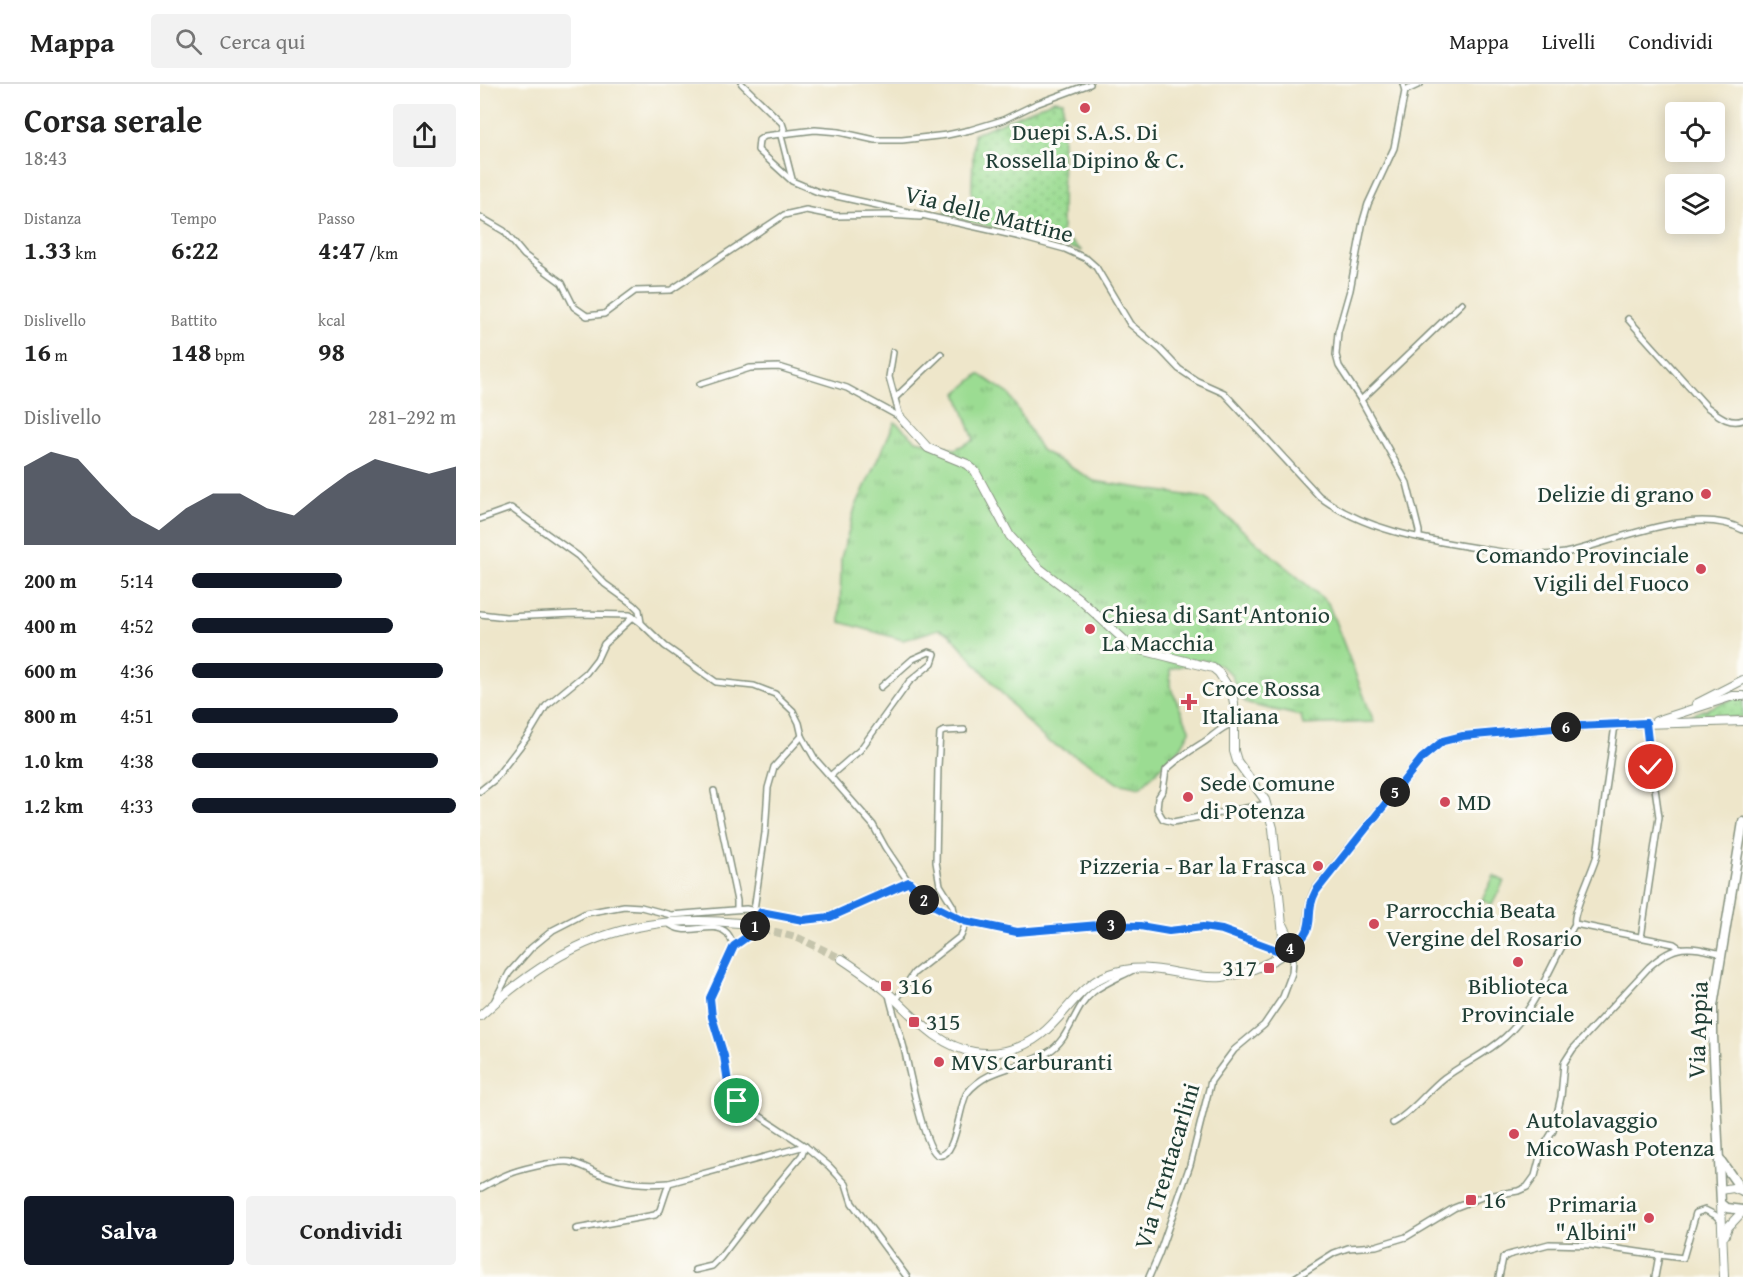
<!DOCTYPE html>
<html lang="it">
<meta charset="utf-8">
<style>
body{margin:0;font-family:"Gentium Book Plus",serif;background:#f2f2f2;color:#222;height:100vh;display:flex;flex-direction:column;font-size:22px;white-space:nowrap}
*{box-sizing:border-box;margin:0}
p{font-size:20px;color:#767676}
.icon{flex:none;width:33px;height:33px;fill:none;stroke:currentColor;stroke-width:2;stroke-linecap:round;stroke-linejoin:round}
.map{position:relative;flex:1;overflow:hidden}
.sheet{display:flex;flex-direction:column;background:#fff;width:480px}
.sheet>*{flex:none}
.tools{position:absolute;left:1185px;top:18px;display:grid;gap:12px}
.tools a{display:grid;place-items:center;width:60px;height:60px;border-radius:6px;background:#fff;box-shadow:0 3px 15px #0003;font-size:30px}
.pin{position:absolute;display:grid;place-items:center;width:51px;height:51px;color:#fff;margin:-26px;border:3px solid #fff;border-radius:50%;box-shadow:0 2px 6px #0007}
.km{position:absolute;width:30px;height:30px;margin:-15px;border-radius:50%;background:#222;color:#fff;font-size:16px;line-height:30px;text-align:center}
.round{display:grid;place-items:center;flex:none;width:63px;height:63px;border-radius:6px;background:#f2f2f2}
.headline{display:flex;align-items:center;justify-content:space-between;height:102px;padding:0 24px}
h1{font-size:33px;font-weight:700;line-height:45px}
.figures{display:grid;grid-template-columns:repeat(3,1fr);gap:9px;height:102px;padding:6px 24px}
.figures div{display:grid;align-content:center}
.figures b{font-size:26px;font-weight:700}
.figures small{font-size:16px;font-weight:400}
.figures p{font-size:16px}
.chart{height:168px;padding:12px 24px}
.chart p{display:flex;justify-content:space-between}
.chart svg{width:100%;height:108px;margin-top:6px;fill:#111827;opacity:.7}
.button{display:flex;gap:12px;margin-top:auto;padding:12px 24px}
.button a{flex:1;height:69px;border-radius:6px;background:#111827;color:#fff;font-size:24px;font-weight:700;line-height:69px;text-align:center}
.button a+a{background:#f2f2f2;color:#222}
ul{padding:0 24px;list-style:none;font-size:20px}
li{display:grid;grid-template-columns:96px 72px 1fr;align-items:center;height:45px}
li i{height:15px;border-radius:8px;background:#111827}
header{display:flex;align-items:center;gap:36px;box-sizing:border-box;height:84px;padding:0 30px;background:#fff;border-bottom:2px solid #e0e0e0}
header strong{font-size:28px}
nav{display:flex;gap:33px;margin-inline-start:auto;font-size:21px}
.search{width:420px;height:54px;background:#f2f2f2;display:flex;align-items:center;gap:15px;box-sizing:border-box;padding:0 21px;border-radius:6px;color:#767676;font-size:22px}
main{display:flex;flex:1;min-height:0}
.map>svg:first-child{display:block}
.grass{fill:url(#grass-dots);stroke:#5d8c63;stroke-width:1.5}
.park{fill:url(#park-tufts);stroke:#5d8c63;stroke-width:1.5}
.pitch{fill:#9bdc92;stroke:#5d8c63;stroke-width:1.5}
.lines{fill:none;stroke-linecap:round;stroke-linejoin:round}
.secondary-tunnel{stroke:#c5c4ac;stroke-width:8;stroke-dasharray:8 4;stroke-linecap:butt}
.street-casing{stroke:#86927f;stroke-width:8}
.secondary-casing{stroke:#86927f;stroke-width:10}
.primary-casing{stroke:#86927f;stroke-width:11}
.street{stroke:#fff;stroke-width:5}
.secondary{stroke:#fff;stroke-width:8}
.primary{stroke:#fff;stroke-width:8}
.route-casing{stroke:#fff;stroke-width:12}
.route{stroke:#1a73e8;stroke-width:8}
.poi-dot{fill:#d1495b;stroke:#fdfcf7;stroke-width:2}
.labels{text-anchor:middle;stroke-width:6;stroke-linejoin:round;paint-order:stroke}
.poi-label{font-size:24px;fill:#1f3d34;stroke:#fdfcf7;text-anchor:start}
.street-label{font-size:24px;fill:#1f3d34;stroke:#fdfcf7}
</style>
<header>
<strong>Mappa</strong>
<div class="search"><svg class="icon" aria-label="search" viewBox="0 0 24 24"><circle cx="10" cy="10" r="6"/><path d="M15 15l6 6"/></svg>Cerca qui</div>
<nav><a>Mappa</a><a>Livelli</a><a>Condividi</a></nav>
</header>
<main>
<section class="sheet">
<div class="headline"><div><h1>Corsa serale</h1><p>18:43</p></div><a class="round"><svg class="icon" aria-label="share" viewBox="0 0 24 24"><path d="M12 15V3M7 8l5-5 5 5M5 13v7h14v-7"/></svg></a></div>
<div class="figures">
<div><p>Distanza</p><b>1.33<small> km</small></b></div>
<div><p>Tempo</p><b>6:22</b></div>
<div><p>Passo</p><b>4:47<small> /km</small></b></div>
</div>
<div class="figures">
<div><p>Dislivello</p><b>16<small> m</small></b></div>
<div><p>Battito</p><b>148<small> bpm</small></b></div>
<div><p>kcal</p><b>98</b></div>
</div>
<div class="chart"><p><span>Dislivello</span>281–292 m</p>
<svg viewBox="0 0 160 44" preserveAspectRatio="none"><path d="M0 44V12L10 6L20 9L30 21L40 32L50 38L60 29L70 23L80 23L90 29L100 32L110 23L120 15L130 9L140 12L150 15L160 12V44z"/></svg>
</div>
<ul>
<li><b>200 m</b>5:14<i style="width:57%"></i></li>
<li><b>400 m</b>4:52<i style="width:76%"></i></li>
<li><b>600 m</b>4:36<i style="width:95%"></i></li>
<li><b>800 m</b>4:51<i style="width:78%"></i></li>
<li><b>1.0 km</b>4:38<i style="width:93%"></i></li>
<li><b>1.2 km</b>4:33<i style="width:100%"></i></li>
</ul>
<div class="button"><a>Salva</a><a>Condividi</a></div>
</section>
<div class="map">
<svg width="1263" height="1193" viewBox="0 0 1263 1193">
<defs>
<pattern id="grass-dots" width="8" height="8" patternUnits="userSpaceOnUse" patternTransform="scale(1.5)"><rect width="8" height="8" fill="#9bdc92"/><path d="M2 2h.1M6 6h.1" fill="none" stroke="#7eb478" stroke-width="1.8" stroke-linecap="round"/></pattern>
<pattern id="park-tufts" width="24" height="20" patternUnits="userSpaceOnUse" patternTransform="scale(1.5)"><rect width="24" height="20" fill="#9bdc92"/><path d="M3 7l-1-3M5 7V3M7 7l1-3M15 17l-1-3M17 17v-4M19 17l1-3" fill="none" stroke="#7eb478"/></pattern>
</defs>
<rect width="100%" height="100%" fill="#fdfcf7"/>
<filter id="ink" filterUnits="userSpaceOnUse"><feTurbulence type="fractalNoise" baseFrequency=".0167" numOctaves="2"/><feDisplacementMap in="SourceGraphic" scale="12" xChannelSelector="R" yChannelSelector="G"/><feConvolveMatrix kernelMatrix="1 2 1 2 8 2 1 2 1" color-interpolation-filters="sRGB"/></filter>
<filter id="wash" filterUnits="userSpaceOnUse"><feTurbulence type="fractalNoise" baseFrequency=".008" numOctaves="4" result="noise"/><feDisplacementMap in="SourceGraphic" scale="24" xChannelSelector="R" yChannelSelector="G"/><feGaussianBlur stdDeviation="1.35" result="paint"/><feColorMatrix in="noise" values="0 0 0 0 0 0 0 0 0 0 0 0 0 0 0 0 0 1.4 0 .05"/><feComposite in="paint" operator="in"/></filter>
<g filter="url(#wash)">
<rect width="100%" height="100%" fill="#eee6ca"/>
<g class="grass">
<polygon points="574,16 583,17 582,150 602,167 465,131 469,118 491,123 494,50"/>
<polygon points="1256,614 1263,615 1263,633 1197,636"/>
</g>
<polygon class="park" points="499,290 529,310 561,366 614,397 725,414 848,519 894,638 823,641 821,632 768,620 760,613 751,590 739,581 722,576 690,585 690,602 710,647 701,663 660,704 637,699 609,679 567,657 547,638 469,549 459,545 423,556 360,538 361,474 375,424 415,338 436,356 475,365 494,356 477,309"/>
<polygon class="pitch" points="1014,792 1024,797 1012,821 1002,816"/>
</g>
<g filter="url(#ink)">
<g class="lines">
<polyline class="secondary-tunnel" points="259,839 316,853 362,875"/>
<defs>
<g id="street">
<polyline points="262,0 302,39 304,45 301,52 312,95"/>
<path d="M610,0l-54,20 -33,16 -33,10 -23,5 -45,5h-27l-36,-8 -24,-2 -50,6 -6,4 -1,10 34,31 26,11 199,44 48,13 22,10 9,8 34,57 31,26 18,19 18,12 27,12 95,103c45,35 108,44 164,53 27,4 54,9 82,4 49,-11 130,-49 178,-23"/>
<polyline points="923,0 925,7 914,64 888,120 883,137 870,206 858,248 856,271 859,282 881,316 927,399 939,447 939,453"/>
<polyline points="925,7 940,0"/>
<polyline points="0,133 24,147 44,171 82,199 94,223 107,232 124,230 155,207 191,206 304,131 326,126 356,132 408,131 440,133"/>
<path d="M1148,235l79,88c11,8 22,18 36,13"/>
<polyline points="413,268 409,293 420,333"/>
<polyline points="220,300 270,284 299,283 367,304 420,333"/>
<polyline points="415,314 461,270"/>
<polyline points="881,316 982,219"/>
<polyline points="0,435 31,424 98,472 125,500 154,521 159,526 161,539"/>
<polyline points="0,530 26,533 95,530 150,531 161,539 185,562 236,598 274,602 295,610 313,627 319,639 322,652 335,675 393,741 405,763 434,806 447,818 484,837 485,842 481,852 434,889 416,916"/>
<path d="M754,639c-14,4 -21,14 -33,21 -13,8 -24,15 -35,26l-3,20 -5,8 -1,11 6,10 10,3 94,-18"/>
<polyline points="350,692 380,666 429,598 452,579 455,570 449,568 433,575 401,603"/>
<polyline points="0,707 14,696 48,652 66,622 106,589 117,575 124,560 153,533"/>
<polyline points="234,707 257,817 257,825"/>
<polyline points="274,826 285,749 288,704 294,683 322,652"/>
<polyline points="475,832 473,822 460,801 456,778 458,682 460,649 464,647 484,646"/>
<polyline points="484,837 537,848 619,841 660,842 689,847 723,843 742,846 799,867"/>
<path d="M187,838c18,18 45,-4 60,11 3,3 5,9 7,13l-24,51 2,20 12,39 5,33 8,12 68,45 24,20 17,18 6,19 55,74"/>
<path d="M1095,840c-4,-9 18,-54 22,-69l18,-130"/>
<polyline points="1095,840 1194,860 1200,864"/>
<polyline points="1161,854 1179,733 1166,639"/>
<polyline points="254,862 271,850 281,828"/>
<path d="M409,911c4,18 10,35 15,53 4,16 20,103 34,107 18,5 21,-51 29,-62 21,-26 53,-24 80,-40 25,-15 25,-44 46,-61 11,-9 27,-15 40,-22"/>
<polyline points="15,916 29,889 51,864 73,846 106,829 144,822 161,823 191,831 266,825 323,836 350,833 429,798"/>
<path d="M913,1039c20,-11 33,-31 51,-45 20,-15 42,-24 61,-41 33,-30 46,-76 70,-113"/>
<path d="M1,1104c26,-15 36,-18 65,-24 8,-1 16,-3 24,-2 11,2 20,8 30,12 25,9 42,11 69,9"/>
<polyline points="96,1145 175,1131 180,1126 189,1099 325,1062"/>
<polyline points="1179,1171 1203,1174 1216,1129 1225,1126 1235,1131 1242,1138"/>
<polyline points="215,1186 232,1182 240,1174 287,1113 322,1071 325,1062"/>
<polyline points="669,1193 679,1170 710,1081 731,997 754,966 784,941 803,913 812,889 813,875 811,865"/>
<path d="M816,1193l38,-24 14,-5 28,-2 30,-9 48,-29 28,-11 36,-6 9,-4 8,-11 7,-27 11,-18 8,-34 3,-34 9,-14 76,-82c27,-25 40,-21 73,-13"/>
<polyline points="1019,1193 1023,1174 1028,1171 1069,1160 1110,1161 1179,1171 1175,1193"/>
</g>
<g id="secondary">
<polyline points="420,333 448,364 487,380 495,387 530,452 559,484 598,514 653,564 733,584 739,589 752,609 754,619 754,667 757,677 785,716 793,744 796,775 795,791 799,810 803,852 795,875"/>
<polyline points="1216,620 1263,596"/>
<polyline points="1176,637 1253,612 1263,612"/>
<polyline points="804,842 811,857 811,865"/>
<path d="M362,875c15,10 30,20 44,32 27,24 51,55 88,61 11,2 22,1 32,-1 54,-12 61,-62 104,-77 40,-15 73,6 112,3 20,-2 43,-11 60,-22 41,-25 18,-33 33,-64l107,-133 21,-17 20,-5 113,-10 167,-5"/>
<path d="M0,932c79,-73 150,-104 259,-93"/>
<polyline points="1241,1106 1253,1104 1263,1108"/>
<polyline points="1241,1119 1244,1193"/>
<polyline points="1245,1151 1248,1143 1263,1127"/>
</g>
<g id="primary">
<polyline points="1263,738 1233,922 1233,952 1241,1119 1247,1124 1263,1126"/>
<polyline points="1241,1077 1263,1108"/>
</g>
</defs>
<use href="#street" class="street-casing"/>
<use href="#secondary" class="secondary-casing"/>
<use href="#primary" class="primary-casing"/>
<use href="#street" class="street"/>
<use href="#secondary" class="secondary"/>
<use href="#primary" class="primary"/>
</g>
</g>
<g class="lines" filter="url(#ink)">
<defs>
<path id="route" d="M257,1017l-8,-12 -5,-33 -12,-39 -2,-19 24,-52 17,-12 10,-22 42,8 27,-3 79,-35 18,20 37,19 53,11 82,-7 41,1 29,5 34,-4 19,3 57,21 3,-11 9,9c30,-24 11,-32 25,-58l106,-133 21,-17 20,-5 113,-10 70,-3 5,44"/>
</defs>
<use href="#route" class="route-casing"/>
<use href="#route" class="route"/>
</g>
<g class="poi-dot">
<circle cx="605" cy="24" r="6"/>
<circle cx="1226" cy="410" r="6"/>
<circle cx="1221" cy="485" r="6"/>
<circle cx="610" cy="545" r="6"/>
<path d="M706 609h6v6h6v6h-6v6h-6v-6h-6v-6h6z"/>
<circle cx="708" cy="713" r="6"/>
<circle cx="965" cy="718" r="6"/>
<circle cx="838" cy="782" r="6"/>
<circle cx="894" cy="840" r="6"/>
<circle cx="1038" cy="878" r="6"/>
<rect x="783" y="878" width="12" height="12" rx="3"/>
<rect x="400" y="896" width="12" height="12" rx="3"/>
<rect x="428" y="932" width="12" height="12" rx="3"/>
<circle cx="459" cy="978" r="6"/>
<circle cx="1034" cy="1050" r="6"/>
<rect x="985" y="1110" width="12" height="12" rx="3"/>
<circle cx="1169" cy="1134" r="6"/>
</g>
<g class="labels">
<g class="poi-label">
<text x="605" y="56" text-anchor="middle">Duepi S.A.S. Di<tspan x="605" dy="28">Rossella Dipino &amp; C.</tspan></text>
<text x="1214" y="418" text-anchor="end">Delizie di grano</text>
<text x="1209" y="479" text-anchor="end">Comando Provinciale<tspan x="1209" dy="28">Vigili del Fuoco</tspan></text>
<text x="622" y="539">Chiesa di Sant'Antonio<tspan x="622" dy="28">La Macchia</tspan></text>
<text x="722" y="612">Croce Rossa<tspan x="722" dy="28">Italiana</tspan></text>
<text x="720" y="707">Sede Comune<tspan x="720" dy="28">di Potenza</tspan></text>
<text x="977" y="726">MD</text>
<text x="826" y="790" text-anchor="end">Pizzeria - Bar la Frasca</text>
<text x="906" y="834">Parrocchia Beata<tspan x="906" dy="28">Vergine del Rosario</tspan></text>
<text x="777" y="892" text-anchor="end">317</text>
<text x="418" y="910">316</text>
<text x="1038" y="910" text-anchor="middle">Biblioteca<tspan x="1038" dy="28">Provinciale</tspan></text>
<text x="446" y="946">315</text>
<text x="471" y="986">MVS Carburanti</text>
<text x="1046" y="1044">Autolavaggio<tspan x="1046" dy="28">MicoWash Potenza</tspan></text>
<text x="1003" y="1124">16</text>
<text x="1157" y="1128" text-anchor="end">Primaria<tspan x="1157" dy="28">"Albini"</tspan></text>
</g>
<g class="street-label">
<text transform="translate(509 130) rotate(14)" y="8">Via delle Mattine</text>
<text transform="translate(1218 946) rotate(-88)" y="8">Via Appia</text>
<text transform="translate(687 1082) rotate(-73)" y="8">Via Trentacarlini</text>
</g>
</g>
</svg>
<div class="tools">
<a><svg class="icon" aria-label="locate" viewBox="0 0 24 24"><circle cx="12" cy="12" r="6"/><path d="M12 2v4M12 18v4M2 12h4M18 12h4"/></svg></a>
<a><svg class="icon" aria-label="layers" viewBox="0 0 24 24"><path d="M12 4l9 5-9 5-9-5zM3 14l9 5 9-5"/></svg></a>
</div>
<div class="pin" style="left:257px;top:1017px;background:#1e9e55"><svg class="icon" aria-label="arrive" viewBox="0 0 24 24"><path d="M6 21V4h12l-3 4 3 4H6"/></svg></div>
<div class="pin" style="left:1171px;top:683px;background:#d93025"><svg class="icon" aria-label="check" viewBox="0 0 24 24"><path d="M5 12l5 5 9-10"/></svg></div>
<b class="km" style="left:275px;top:842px">1</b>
<b class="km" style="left:444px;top:816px">2</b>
<b class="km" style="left:631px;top:841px">3</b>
<b class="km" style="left:810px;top:864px">4</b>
<b class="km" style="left:915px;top:708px">5</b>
<b class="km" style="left:1086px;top:643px">6</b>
</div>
</main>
